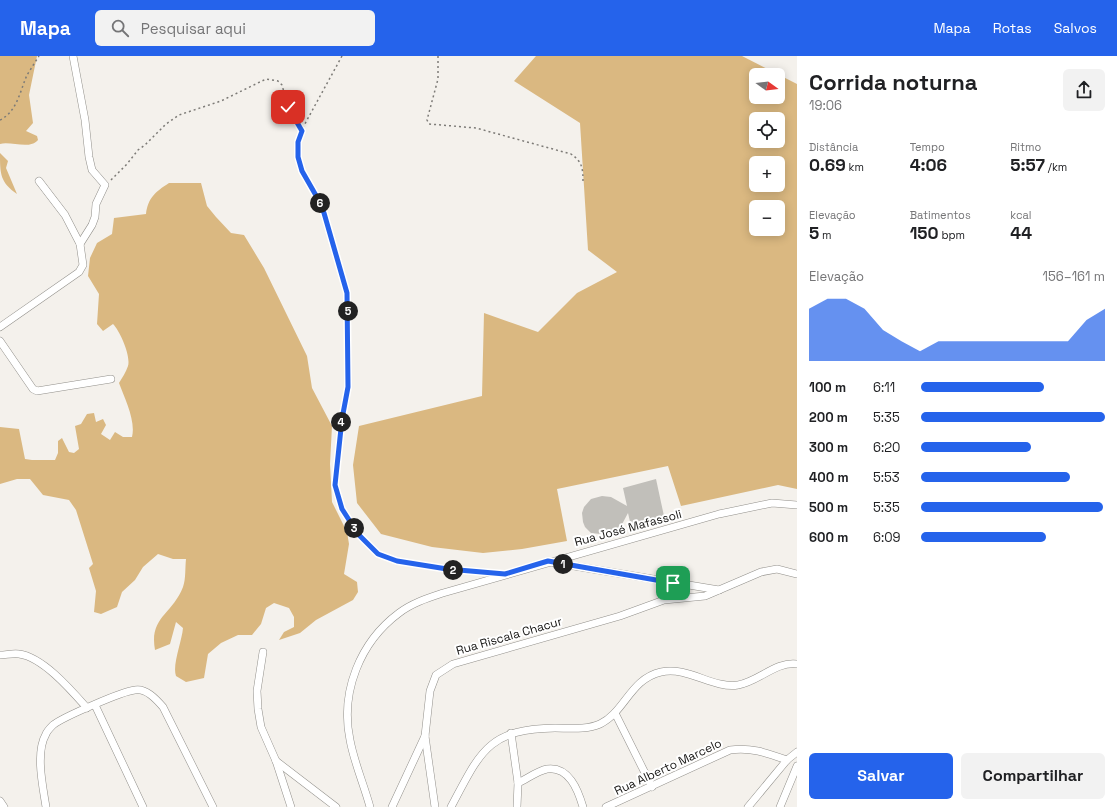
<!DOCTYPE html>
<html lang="pt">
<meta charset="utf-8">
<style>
body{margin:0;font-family:"Space Grotesk",sans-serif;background:#f2f2f2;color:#202124;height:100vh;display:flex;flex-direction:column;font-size:15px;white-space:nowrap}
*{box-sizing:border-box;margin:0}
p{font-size:13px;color:#757577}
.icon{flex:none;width:22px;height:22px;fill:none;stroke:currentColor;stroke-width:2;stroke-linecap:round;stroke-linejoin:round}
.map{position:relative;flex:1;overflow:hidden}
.drawer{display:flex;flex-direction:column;background:#fff;width:320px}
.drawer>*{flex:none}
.needle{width:26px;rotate:105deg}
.tools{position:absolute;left:749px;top:12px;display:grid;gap:8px}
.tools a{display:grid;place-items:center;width:36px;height:36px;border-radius:6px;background:#fff;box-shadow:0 2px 10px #0003;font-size:20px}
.pin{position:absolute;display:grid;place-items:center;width:34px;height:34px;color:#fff;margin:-17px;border-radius:8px;box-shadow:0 2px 6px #0006}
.km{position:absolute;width:20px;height:20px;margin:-10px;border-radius:50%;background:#222;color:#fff;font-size:11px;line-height:20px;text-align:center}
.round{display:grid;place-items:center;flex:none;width:42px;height:42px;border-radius:6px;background:#f2f2f2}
.summary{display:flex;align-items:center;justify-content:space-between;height:68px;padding:0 12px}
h1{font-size:22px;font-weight:700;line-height:30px}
.figures{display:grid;grid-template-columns:repeat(3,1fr);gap:6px;height:68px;padding:4px 12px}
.figures div{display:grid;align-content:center}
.figures b{font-size:17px;font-weight:700}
.figures small{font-size:11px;font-weight:400}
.figures p{font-size:11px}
.chart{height:112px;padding:8px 12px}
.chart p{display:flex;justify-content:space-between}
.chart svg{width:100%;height:72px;margin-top:4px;fill:#2563eb;opacity:.7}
.action{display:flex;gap:8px;margin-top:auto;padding:8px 12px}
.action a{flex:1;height:46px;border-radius:6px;background:#2563eb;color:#fff;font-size:16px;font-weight:700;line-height:46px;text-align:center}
.action a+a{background:#f2f2f2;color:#202124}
ul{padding:0 12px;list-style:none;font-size:13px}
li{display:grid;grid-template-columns:64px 48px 1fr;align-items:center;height:30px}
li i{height:10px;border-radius:5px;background:#2563eb}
header{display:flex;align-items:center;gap:24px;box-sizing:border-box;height:56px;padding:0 20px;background:#2563eb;color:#fff}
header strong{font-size:19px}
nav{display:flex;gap:22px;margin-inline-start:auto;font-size:14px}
.search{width:280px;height:36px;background:#f2f2f2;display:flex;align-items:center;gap:10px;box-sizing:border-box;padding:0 14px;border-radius:6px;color:#757577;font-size:15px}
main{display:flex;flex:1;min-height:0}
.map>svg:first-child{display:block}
.forest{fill:#dab881;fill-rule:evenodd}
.building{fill:#c1bfba}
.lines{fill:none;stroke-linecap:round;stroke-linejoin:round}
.minor-casing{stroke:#918f8a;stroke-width:8}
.path{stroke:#7d7b77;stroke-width:1.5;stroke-dasharray:2 3;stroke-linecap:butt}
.minor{stroke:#fff;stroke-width:7}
.route-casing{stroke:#fff;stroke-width:8}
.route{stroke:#2563eb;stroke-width:5}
.labels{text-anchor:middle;stroke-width:4;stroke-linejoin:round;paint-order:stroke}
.street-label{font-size:12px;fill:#141311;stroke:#fff}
</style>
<header>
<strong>Mapa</strong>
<div class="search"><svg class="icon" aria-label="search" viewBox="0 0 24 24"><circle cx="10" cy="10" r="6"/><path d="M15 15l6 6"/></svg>Pesquisar aqui</div>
<nav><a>Mapa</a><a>Rotas</a><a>Salvos</a></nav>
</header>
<main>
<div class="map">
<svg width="797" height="751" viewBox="0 0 797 751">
<rect width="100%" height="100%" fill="#f4f1ec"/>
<g class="forest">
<path d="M0,0h37l-8,39 4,28 -7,8 11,5 1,4c-8,10 -27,1 -38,4z"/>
<path d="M536,0h206l55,28v405l-19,-4 -97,21 -13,-40 -111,23 10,52 -45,8 -39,4 -51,-6 -51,-13 -24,-31 -4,-38 6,-39 123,-30 2,-83 54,19 39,-39 40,-21 -29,-22 -8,-127 -66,-42zM756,19h22v22h-22zM756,63h22v22h-22zM756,107h22v22h-22zM756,151h22v22h-22z"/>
<path d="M0,97l8,8 -2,7 11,26c-17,-12 -17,-20 -17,-41z"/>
<path d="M169,127h32l6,23 9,11 15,16 13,2 20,33 43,88 5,32 20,38 -2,38 2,38 15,30 2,12 -5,30 13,8 1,10 -5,8 -37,20 -16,13 -21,7 5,-8 10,-5v-10l-5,-9 -15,-5 -8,5 -5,16 -9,11h-14l-17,8 -13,11 -4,24 -18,4 -10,-6c-4,-11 6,-35 7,-48l-7,-6 -6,22 -15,6c-6,-33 17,-35 28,-63 3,-8 2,-20 3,-28h-13l-15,-5 -15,13 -8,13 -13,12 -5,15 -16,7 -7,-2 2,-21 -7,-23 4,-4 -17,-54 -7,-10 -26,-5 -13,-16h-13l-17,5v-57l19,2 6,30 7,1h23l3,-7v-12l4,-3 7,14 5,1 5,-4 -4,-23 6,-2 6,-10 7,-1 2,9 7,-3 3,6 -5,9 9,6 5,-8 8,5h9c4,-16 -7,-38 -13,-54 3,-5 7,-11 9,-17 3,-10 -8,-35 -15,-42l-10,7 -6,-7 2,-30 -11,-18 2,-18 7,-15 15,-9 2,-16 32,-4c2,-16 9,-22 23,-31z"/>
</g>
<polygon class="building" points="656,423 664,460 631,470 628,457 620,472 610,479 591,477 585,471 583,466 582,457 584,451 591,443 602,440 611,441 627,450 623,432"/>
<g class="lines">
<defs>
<g id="minor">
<polyline points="39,125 65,159 80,188"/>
<polyline points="0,271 79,216 83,209 80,188 92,169 95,161 96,148 105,129 92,114 89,101 85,64 73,0"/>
<polyline points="0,285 33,333 37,335 111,323"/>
<polyline points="550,506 719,534"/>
<polyline points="263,596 257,635 258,653 261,671 276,705 291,751"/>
<path d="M0,599c6,0 13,-2 19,-1 24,3 53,37 68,54"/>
<polyline points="95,649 143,751"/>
<polyline points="615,657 652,731"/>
<polyline points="511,677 518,727 517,751"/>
<polyline points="276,705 336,751"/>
<path d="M518,727c9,-4 19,-12 29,-14 22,-3 31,21 36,38"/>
<polyline points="0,745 4,751"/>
<path d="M46,751c-3,-20 -11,-54 0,-73 1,-3 5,-7 7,-9 10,-8 70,-34 82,-35 11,-2 21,9 28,17l50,100"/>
<path d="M370,751c-6,-22 -16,-45 -20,-67 -10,-48 10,-98 49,-127 13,-10 29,-15 44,-20l276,-79 53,-11 25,2"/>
<polyline points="392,751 425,680"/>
<polyline points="435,751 425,680 430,635 436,619 453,608 620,560 664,544 705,540 761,516 777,513 797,518"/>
<path d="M451,751c29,-54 36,-78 104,-79 14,0 32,2 45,-4 25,-12 30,-45 61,-52 27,-6 52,17 77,13 20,-3 38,-24 59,-21"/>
<path d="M606,751l124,-57c21,-3 37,3 57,10"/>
<polyline points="748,751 787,704 797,696"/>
<polyline points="780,751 797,710"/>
</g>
</defs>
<use href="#minor" class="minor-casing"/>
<g class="path">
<path d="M342,0l-41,75c-9,35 6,40 18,70 7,17 10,35 16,52 4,13 10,27 12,40 2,10 0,20 0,30 0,22 4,43 1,64 -7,54 -31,106 15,151 5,5 11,13 17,16 32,15 72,16 107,19"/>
<path d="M438,0v23l-11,41 2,4 47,4 95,26c12,8 12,16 12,29"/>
<path d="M0,64c17,-8 20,-29 27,-45 4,-6 8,-13 12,-19"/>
<polyline points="111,124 127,108 138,94 145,89 166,68 179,59 221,45 266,23 278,25 282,29 288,51 301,75"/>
</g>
<use href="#minor" class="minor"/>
</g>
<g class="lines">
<defs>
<polyline id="route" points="288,51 302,75 298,86 298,101 302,115 318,143 324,157 347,237 348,331 342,363 335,429 342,453 358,478 378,498 397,505 447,513 505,518 548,505 673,527"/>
</defs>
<use href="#route" class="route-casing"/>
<use href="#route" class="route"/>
</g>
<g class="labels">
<g class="street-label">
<text transform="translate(628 472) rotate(-15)" y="4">Rua José Mafassoli</text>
<text transform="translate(509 580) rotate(-16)" y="4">Rua Riscala Chacur</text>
<text transform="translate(668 711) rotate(-25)" y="4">Rua Alberto Marcelo</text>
</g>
</g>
</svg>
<div class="tools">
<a><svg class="needle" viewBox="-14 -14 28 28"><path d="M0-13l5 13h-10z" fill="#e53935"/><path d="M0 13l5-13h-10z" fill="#757577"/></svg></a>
<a><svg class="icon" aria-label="locate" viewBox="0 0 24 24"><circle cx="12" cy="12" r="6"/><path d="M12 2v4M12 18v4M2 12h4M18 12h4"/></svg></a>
<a>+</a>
<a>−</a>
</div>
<div class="pin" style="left:673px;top:527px;background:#1e9e55"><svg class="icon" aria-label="arrive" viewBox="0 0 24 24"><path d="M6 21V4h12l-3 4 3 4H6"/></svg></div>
<div class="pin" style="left:288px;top:51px;background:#d93025"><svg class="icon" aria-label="check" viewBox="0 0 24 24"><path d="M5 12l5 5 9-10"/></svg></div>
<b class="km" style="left:563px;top:508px">1</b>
<b class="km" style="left:453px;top:514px">2</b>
<b class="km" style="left:354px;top:472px">3</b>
<b class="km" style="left:341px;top:366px">4</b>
<b class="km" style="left:348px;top:255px">5</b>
<b class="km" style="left:320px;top:147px">6</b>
</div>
<section class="drawer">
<div class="summary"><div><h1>Corrida noturna</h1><p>19:06</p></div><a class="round"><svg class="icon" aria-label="share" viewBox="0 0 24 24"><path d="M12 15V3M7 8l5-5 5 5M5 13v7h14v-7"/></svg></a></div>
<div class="figures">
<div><p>Distância</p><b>0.69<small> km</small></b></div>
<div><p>Tempo</p><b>4:06</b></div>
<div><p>Ritmo</p><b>5:57<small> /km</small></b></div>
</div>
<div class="figures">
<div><p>Elevação</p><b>5<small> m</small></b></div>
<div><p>Batimentos</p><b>150<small> bpm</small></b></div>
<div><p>kcal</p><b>44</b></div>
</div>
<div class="chart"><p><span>Elevação</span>156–161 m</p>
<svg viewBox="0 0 160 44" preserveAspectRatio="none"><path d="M0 44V12L10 6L20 6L30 12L40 25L50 32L60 38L70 32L80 32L90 32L100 32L110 32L120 32L130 32L140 32L150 19L160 12V44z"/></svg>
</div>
<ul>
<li><b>100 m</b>6:11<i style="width:67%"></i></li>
<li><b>200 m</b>5:35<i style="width:100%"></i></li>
<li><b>300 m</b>6:20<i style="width:60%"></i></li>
<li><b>400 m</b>5:53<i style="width:81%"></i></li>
<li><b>500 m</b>5:35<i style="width:99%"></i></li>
<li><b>600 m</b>6:09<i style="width:68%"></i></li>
</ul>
<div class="action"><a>Salvar</a><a>Compartilhar</a></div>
</section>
</main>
